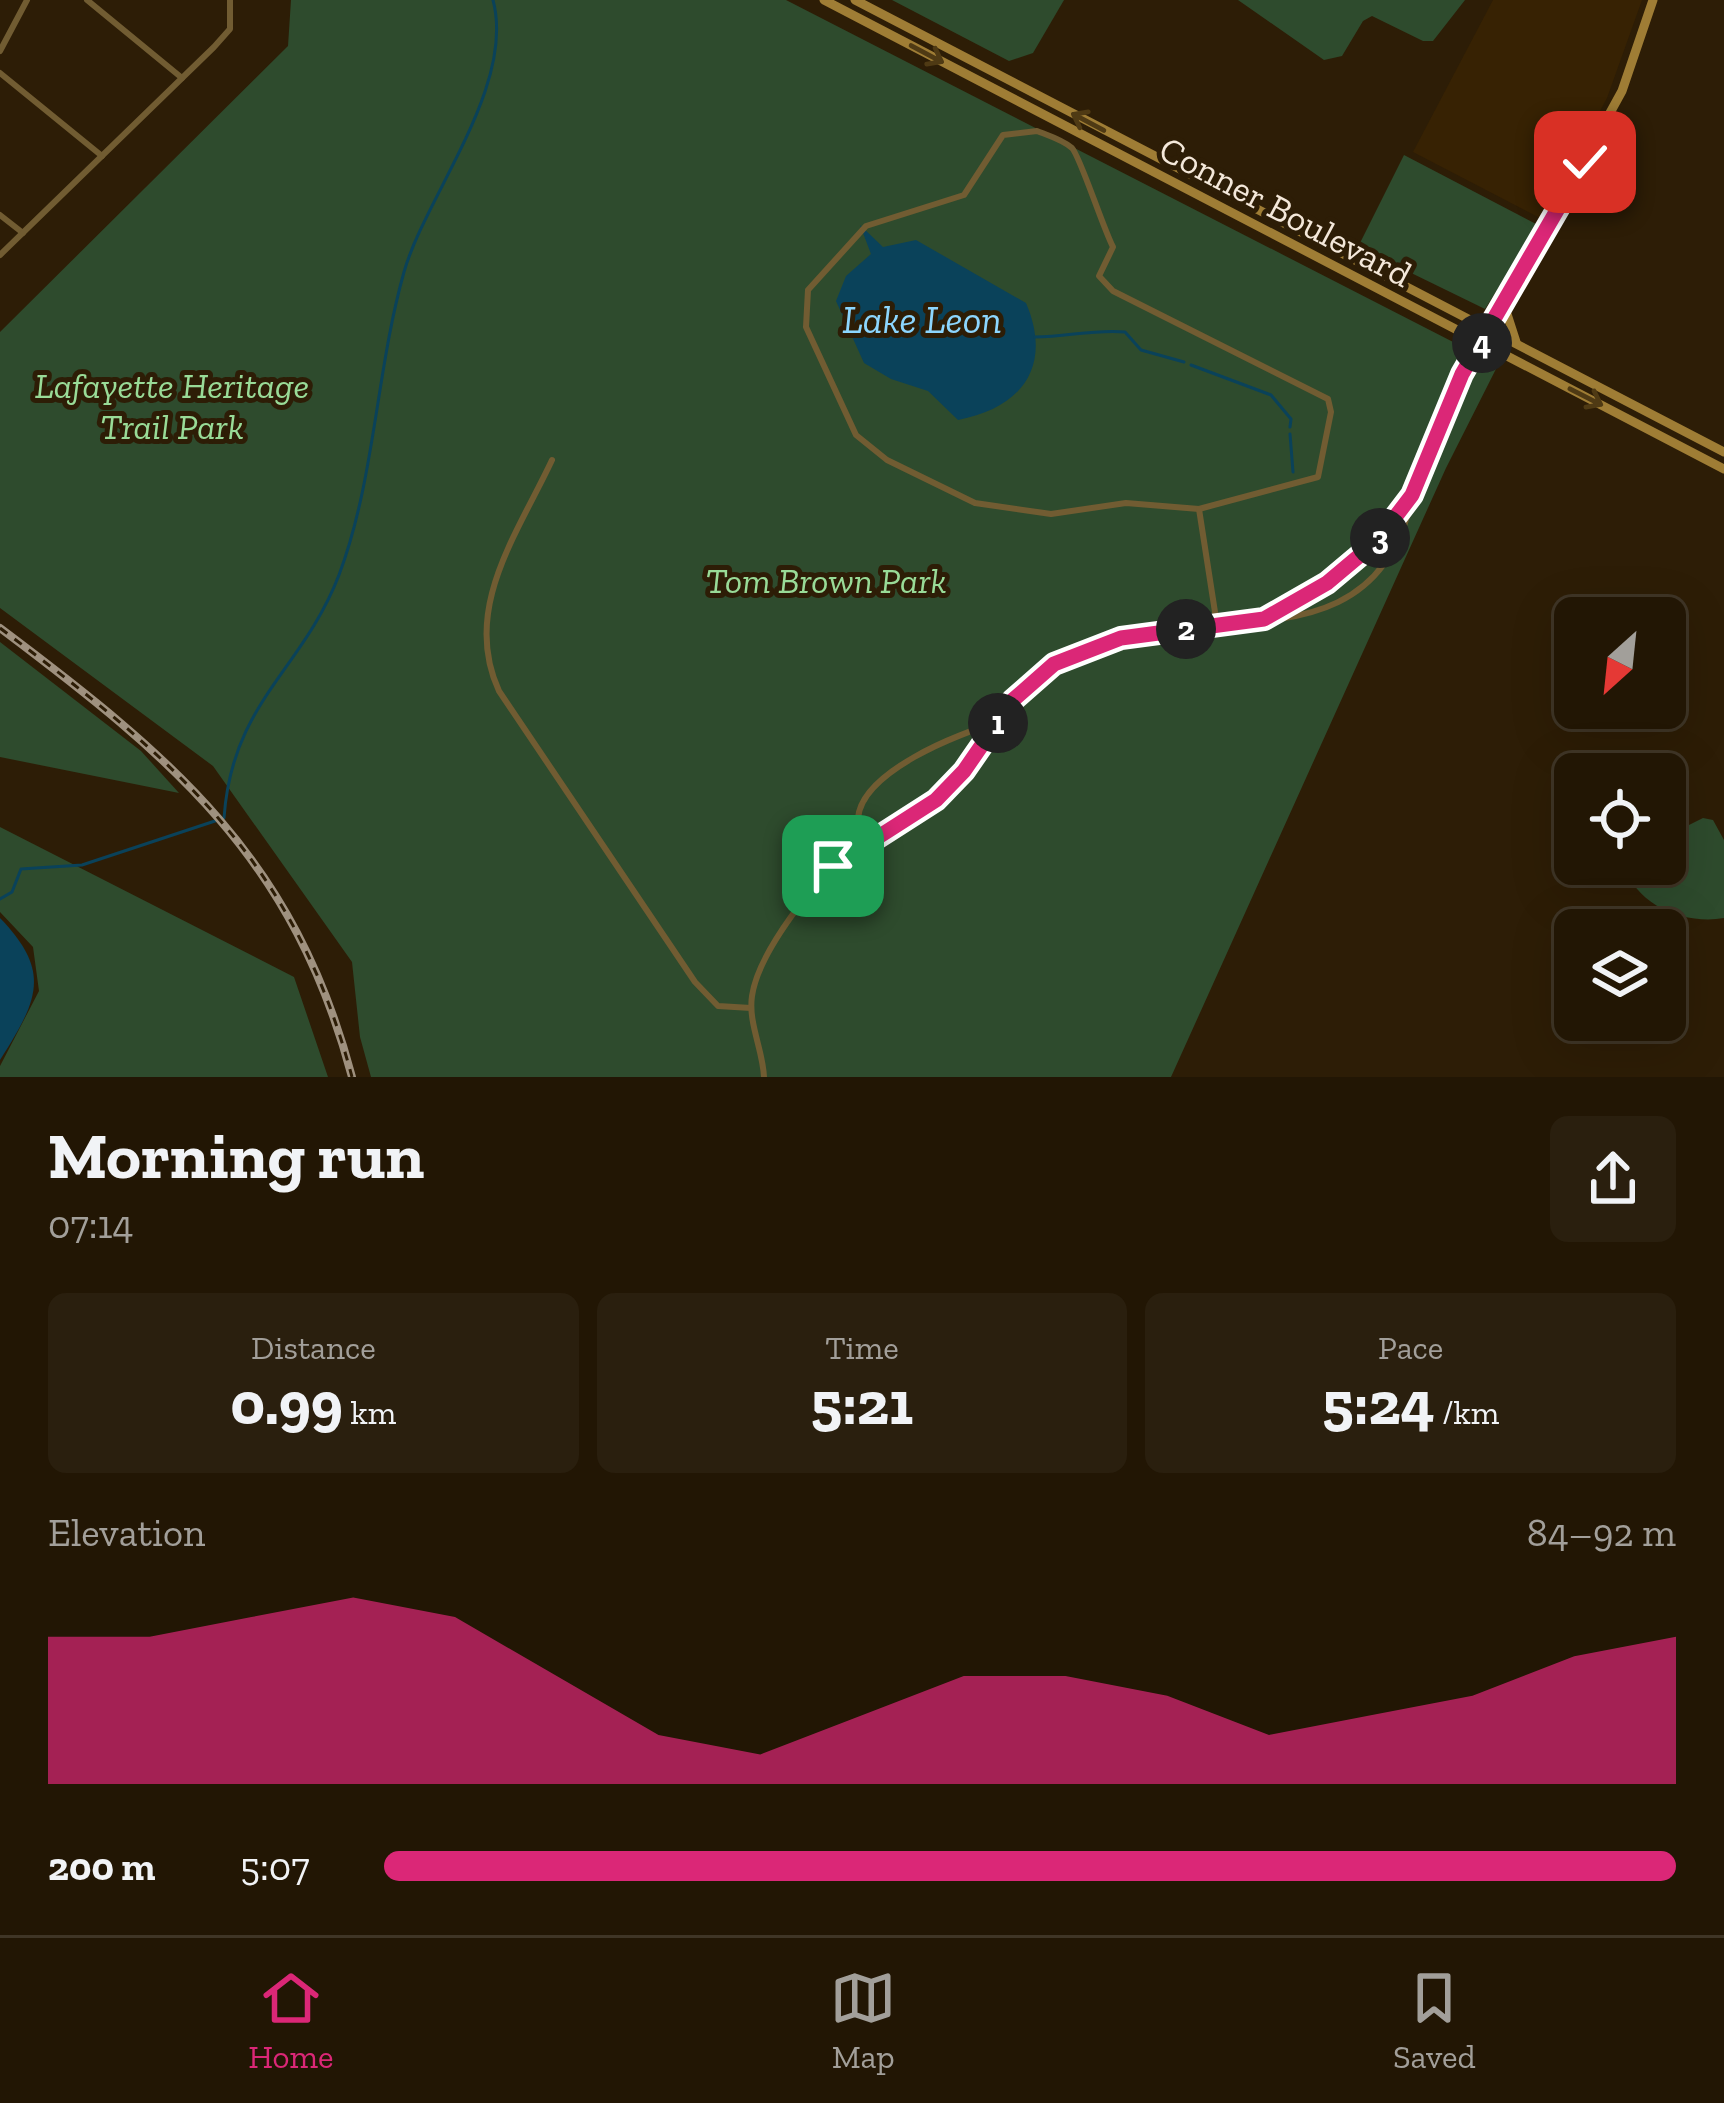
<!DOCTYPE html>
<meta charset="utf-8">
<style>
body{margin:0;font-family:"Zilla Slab",serif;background:#2a1f0e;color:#f1f3f6;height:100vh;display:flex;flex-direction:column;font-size:45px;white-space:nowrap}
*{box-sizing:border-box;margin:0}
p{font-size:39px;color:#a29f9a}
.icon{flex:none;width:66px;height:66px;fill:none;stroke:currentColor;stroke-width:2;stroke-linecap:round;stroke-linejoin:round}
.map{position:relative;height:1077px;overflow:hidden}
.panel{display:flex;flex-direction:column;background:#221604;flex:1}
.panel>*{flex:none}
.needle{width:78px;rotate:207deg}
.buttons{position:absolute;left:1554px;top:597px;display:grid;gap:24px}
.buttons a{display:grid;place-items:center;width:132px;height:132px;border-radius:18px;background:#221604;box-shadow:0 12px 48px #0002,0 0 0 3px #3f3526;font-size:60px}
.pin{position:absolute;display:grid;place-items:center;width:102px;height:102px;color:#fff;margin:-51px;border-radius:24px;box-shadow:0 6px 18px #0006}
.km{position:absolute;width:60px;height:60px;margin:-30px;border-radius:50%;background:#222;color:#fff;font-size:33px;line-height:60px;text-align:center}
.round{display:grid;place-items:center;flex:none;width:126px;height:126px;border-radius:18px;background:#2a1f0e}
.headline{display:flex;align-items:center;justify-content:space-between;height:204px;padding:0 48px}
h1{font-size:66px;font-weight:700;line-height:90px}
.stats{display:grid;grid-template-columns:repeat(3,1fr);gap:18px;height:204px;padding:12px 48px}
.stats div{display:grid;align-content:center;border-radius:18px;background:#2a1f0e;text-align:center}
.stats b{font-size:60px;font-weight:700}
.stats small{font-size:33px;font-weight:400}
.stats p{font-size:33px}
.chart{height:336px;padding:24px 48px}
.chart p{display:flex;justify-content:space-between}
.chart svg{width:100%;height:216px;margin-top:12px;fill:#db2777;opacity:.7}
ul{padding:0 48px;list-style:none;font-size:39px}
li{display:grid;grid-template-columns:192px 144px 1fr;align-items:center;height:90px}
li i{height:30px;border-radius:15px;background:#db2777}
.tab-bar{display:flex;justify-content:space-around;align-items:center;height:168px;border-top:3px solid #3f3526;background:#221604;font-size:33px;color:#a29f9a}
.tab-bar a{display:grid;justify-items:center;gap:6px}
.tab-bar .active{color:#db2777}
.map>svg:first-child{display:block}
.built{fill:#372203}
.green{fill:#2e4b2d}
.water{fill:#0a425a}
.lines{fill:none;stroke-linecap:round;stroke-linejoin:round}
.stream{stroke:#0a425a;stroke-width:3}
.street{stroke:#715c32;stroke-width:6}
.secondary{stroke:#9f7d35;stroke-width:9}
.rail-casing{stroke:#9f917f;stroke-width:8}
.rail{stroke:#2d1d06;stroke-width:3;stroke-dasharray:9;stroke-linecap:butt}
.oneway{stroke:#4f3a14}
.route-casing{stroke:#fff;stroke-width:24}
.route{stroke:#db2777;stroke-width:15}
.labels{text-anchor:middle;stroke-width:10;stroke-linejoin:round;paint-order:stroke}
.street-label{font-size:36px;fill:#f4e8da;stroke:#2d1d06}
.park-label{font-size:36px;font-style:italic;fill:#99db97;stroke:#2d1d06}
.water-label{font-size:39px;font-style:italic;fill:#8cd6fe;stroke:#2d1d06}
</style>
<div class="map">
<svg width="1724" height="1077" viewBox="0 0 1724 1077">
<rect width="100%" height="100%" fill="#2d1d06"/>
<polygon class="built" points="1493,0 1642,0 1607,98 1542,219 1413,152"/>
<g class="green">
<polygon points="291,0 786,0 1498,365 1446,468 1171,1077 371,1077 360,1037 352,962 213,766 0,608 0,332 288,46"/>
<polygon points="892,0 1064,0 1033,53 1009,61"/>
<polygon points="1238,0 1465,0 1433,41 1423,41 1372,16 1363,21 1342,56 1324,60"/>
<polygon points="1404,155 1538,225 1485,309 1358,247"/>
<polygon points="0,642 141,751 179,793 0,757"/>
<path d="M1703,818l10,2 11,20v78c-38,7 -89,-12 -99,-53l40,-1v-27z"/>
<polygon points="0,827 294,977 328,1077 0,1077 0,1066 39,991 33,947 0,912"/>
</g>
<g class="water">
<path d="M860,225l23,22 33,-7 110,63c27,63 -4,105 -68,117l-30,-29 -37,-12 -27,-16 -28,-62 10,-25 25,-22z"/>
<path d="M0,918c52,54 38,82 0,142z"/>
</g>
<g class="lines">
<g class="stream">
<path d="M1035,337c32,0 59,-8 90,-5l16,18 43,12"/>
<polyline points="1191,365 1271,395 1291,419 1290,427"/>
<polyline points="1290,434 1293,472"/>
<path d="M0,899l12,-7 9,-23 61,-4 142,-47c8,-116 78,-147 115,-243 36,-96 37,-204 65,-303 21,-75 112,-186 89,-272"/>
</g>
<g class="street">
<polyline points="87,0 182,78"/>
<polyline points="0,51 27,0"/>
<polyline points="0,73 102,156"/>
<path d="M1037,131c10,4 26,9 35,17 8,8 31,80 41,99l-14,29 14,15 215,108 3,13 -13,65 -119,32 -73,-6 -75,11 -76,-11 -88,-43 -31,-25 -50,-108 2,-37 58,-64 98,-31 39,-60z"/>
<polyline points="0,215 23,233"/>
<polyline points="0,255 214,47 230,29 230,0"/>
<path d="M552,460c-34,73 -91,149 -53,231l196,291 23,24 33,2"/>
<polyline points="1199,509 1217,625"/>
<path d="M1267,618c55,-30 120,-69 147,-129 23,-49 36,-100 67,-145"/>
<path d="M867,840l-9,-22c4,-46 100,-85 139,-95"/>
<path d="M764,1077c-1,-27 -16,-54 -12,-81 6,-43 66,-122 102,-147 32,-23 70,-35 98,-65 44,-45 62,-101 122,-131 124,-61 300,25 339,-159"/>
</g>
<g class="secondary">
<polyline points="824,0 1724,469"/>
<polyline points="855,0 1724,452"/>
<polyline points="1505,308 1516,342"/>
<polyline points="1488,335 1622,91 1653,0"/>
</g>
<defs>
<path id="rail" d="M0,628c173,130 294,230 352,449"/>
</defs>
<use href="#rail" class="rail-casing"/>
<use href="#rail" class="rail"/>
</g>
<defs><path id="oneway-shaft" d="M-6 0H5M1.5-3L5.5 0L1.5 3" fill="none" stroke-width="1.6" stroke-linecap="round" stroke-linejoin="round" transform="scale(3)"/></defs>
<g class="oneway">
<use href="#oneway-shaft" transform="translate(927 54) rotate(28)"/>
<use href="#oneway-shaft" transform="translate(1088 122) rotate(-152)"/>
<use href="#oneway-shaft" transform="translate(1586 397) rotate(27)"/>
</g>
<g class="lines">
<defs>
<polyline id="route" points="833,866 936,800 964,771 1013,700 1054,664 1121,638 1264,619 1327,583 1377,541 1412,495 1462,374 1585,162"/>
</defs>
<use href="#route" class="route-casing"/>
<use href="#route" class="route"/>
</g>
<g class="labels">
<g class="street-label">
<text transform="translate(1286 211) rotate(28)" y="13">Conner Boulevard</text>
</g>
<g class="park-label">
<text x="172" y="398">Lafayette Heritage<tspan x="172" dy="41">Trail Park</tspan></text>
<text x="826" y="593">Tom Brown Park</text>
</g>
<g class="water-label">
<text x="922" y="333">Lake Leon</text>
</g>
</g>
</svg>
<div class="buttons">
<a><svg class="needle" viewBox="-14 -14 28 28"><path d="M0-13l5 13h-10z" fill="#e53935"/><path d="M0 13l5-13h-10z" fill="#a29f9a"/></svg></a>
<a><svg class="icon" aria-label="locate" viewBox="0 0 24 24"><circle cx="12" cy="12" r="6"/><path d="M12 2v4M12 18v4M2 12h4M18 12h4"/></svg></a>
<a><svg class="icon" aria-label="layers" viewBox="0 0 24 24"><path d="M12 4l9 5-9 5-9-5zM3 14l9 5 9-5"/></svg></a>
</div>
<div class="pin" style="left:833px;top:866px;background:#1e9e55"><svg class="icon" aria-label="arrive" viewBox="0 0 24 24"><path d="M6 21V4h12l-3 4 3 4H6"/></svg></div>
<div class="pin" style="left:1585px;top:162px;background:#d93025"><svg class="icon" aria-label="check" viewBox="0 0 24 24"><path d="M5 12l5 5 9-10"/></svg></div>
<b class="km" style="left:998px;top:723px">1</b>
<b class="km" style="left:1186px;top:629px">2</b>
<b class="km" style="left:1380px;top:538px">3</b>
<b class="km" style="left:1482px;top:343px">4</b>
</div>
<section class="panel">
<div class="headline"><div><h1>Morning run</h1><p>07:14</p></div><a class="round"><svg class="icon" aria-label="share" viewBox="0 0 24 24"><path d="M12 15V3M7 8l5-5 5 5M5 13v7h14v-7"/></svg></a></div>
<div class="stats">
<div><p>Distance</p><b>0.99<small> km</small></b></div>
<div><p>Time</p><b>5:21</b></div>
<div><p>Pace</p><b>5:24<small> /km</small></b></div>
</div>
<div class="chart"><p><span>Elevation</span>84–92 m</p>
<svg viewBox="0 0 160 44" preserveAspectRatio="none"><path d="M0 44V14L10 14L20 10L30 6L40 10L50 22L60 34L70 38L80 30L90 22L100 22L110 26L120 34L130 30L140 26L150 18L160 14V44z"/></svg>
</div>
<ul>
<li><b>200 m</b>5:07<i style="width:100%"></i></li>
</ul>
</section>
<nav class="tab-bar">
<a class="active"><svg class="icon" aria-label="home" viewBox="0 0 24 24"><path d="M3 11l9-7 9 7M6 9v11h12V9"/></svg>Home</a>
<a><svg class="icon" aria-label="map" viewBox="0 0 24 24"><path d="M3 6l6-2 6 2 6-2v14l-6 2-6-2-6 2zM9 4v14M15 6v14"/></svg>Map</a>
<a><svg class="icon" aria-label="saved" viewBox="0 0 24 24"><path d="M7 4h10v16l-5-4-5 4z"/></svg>Saved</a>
</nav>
